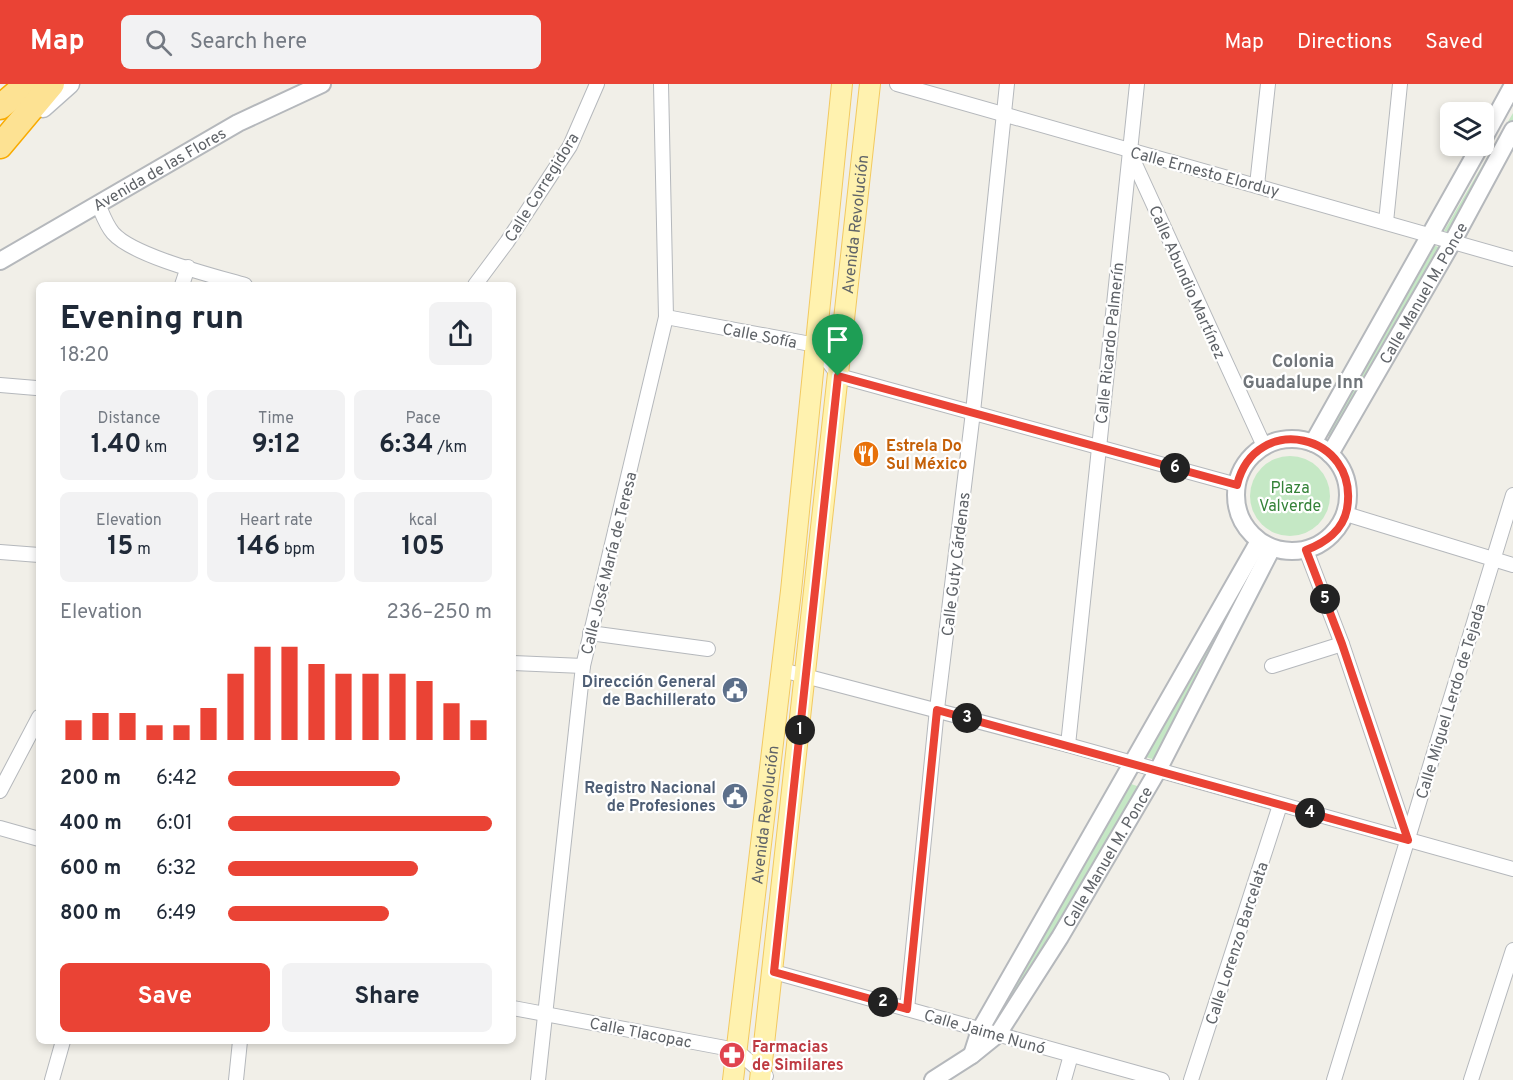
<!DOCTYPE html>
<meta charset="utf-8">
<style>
body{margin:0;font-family:Overpass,sans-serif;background:#f2f2f3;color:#1f2937;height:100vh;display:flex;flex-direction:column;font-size:22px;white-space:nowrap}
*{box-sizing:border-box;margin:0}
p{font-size:20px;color:#747a83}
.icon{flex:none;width:33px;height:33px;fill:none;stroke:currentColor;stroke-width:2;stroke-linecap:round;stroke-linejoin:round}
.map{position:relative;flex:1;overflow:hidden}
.drawer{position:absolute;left:36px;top:198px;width:480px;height:762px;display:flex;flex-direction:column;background:#fff;border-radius:9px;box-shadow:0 3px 9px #0003}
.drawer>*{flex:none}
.buttons{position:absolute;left:1440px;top:18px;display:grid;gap:12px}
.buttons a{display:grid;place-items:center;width:54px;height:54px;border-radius:9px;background:#fff;box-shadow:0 3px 9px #0003;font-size:30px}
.pin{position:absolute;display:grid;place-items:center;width:51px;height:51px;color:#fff;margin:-62px -26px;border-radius:50% 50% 50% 0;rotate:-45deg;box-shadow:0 0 6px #0007}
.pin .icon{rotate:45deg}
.km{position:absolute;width:30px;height:30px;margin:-15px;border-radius:50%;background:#222;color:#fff;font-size:16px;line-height:30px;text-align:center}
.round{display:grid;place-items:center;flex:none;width:63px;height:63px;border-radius:9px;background:#f2f2f3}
.headline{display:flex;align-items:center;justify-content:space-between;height:102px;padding:0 24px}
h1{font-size:33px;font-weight:700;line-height:45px}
.stats{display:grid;grid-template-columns:repeat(3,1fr);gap:9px;height:102px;padding:6px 24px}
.stats div{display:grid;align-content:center;border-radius:9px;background:#f2f2f3;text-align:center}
.stats b{font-size:26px;font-weight:700}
.stats small{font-size:16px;font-weight:400}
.stats p{font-size:16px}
.chart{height:168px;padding:12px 24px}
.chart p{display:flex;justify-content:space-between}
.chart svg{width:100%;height:108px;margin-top:6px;stroke:#ea4335;stroke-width:6}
.button{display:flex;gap:12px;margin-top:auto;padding:12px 24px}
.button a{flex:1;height:69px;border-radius:9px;background:#ea4335;color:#fff;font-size:24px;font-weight:700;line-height:69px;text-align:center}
.button a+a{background:#f2f2f3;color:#1f2937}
ul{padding:0 24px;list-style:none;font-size:20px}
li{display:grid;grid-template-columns:96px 72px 1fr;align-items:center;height:45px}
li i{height:15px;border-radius:8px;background:#ea4335}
header{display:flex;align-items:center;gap:36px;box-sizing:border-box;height:84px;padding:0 30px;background:#ea4335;color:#fff}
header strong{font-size:28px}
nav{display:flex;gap:33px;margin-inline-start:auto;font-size:21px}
.search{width:420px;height:54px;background:#f2f2f3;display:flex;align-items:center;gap:15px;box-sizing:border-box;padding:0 21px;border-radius:9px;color:#747a83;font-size:22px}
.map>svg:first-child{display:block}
.green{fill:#c5e8c5}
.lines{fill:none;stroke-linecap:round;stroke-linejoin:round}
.minor-casing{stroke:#b5b8bc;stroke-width:16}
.tertiary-casing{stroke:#b5b8bc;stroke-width:20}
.secondary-casing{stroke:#b6babf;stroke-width:21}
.primary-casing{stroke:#f2c960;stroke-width:22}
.motorway-casing{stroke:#f9ab00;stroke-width:27}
.minor{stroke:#fff;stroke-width:14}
.tertiary{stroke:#fff;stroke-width:16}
.secondary{stroke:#fff;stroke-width:18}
.primary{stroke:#fff2af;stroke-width:20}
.motorway{stroke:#fde293;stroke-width:24}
.route-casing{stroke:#fff;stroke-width:12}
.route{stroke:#ea4335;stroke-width:8}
.labels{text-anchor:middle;stroke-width:4.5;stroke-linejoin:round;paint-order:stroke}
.street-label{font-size:16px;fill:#5f6368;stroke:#fff}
.food-label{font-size:16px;font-weight:bold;fill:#c56008;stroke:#fff;text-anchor:start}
.park-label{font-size:16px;fill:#348238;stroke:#fff}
.service-label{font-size:16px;font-weight:bold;fill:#4e5e75;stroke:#fff;text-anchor:end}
.health-label{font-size:16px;font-weight:bold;fill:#be3a42;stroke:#fff;text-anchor:start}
.neighbourhood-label{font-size:18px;font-weight:bold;fill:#70757a;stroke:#fff}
</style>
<header>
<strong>Map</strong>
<div class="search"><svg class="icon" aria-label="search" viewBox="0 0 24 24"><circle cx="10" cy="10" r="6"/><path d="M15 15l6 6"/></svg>Search here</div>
<nav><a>Map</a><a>Directions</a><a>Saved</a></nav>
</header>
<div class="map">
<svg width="1513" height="996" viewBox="0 0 1513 996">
<rect width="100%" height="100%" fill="#f1efe8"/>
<g class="green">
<polygon points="1513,29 1513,46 1452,149 1444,147"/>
<polygon points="1435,162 1443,164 1332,354 1327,351"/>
<circle cx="1290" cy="412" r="40"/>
<polygon points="1256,476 1156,676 1145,673"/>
<polygon points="1131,700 1143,704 1022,901 996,934"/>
</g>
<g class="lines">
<defs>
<g id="minor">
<polyline points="897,0 1513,175"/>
<polyline points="1129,67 1264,362"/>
<polyline points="1257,101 1268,0"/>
<path d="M98,120c4,9 8,21 15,29 20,23 101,43 132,52"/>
<polyline points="1386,138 1400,0"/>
<polyline points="182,201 188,183"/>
<polyline points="475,201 507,158 570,62 597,0"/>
<polyline points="666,233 816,261 839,292 1237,401"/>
<polyline points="0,301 36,304"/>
<polyline points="1346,430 1513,481"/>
<polyline points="1306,466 1342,560 1408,756"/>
<polyline points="0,468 39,471"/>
<polyline points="590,549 708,565"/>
<polyline points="513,579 583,582"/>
<polyline points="1272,582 1342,560"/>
<polyline points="782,586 1068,661 1513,785"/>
<polyline points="1068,661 1137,0"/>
<polyline points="0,707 39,633"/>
<polyline points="0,744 39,755"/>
<polyline points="774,888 1162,996"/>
<polyline points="513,924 736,966 766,992"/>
<polyline points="907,925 937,625 973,328 1007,0"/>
<polyline points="52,996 63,957"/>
<polyline points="236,996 240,957"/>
<polyline points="538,996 583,582 666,233 661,0"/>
<polyline points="1064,996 1071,971"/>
<polyline points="1191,996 1280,721"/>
<polyline points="1334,996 1513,411"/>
<polyline points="1471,996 1513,866"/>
</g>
<g id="tertiary">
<polyline points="1484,54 1513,1"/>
<path id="s1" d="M0,177l238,-138 84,-39"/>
<circle cx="1292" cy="411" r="56"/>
<polyline points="1313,359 1480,62"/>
<path id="s2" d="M1330,370l123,-213 60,-111"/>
<polyline points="972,971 980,946 1259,457"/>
<path id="s3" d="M933,996l39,-25 26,-21 62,-97 98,-167 114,-222"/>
</g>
<polyline id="secondary" points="43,24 70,0"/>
<g id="primary">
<path id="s4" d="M733,996l58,-489 51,-507"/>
<path id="s5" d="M760,996l110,-996"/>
</g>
<g id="motorway">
<polyline points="0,23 27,0"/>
<polyline points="0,62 52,0"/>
</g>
</defs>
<use href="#minor" class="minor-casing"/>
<use href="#tertiary" class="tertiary-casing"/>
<use href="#secondary" class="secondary-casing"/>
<use href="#primary" class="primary-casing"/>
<use href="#motorway" class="motorway-casing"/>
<use href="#minor" class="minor"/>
<use href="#tertiary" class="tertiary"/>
<use href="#secondary" class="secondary"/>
<use href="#primary" class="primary"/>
<use href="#motorway" class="motorway"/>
</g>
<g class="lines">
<defs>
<path id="route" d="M838,292l399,109c18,-74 123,-52 110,24 -4,21 -22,34 -41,41l36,94 66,196 -471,-130 -30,299 -133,-37z"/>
</defs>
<use href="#route" class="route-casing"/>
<use href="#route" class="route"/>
</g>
<defs>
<symbol id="restaurant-disc" viewBox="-11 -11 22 22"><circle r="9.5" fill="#e8710a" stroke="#fff"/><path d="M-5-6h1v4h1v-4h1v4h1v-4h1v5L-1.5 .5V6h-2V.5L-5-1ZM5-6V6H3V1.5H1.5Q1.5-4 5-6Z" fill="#fff"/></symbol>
<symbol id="civic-disc" viewBox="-11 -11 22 22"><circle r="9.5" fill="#5c6f8a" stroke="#fff"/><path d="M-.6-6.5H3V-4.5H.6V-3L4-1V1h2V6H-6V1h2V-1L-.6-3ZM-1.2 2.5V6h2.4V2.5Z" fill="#fff"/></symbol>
<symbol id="pharmacy-disc" viewBox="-11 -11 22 22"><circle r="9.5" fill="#e0444e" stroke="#fff"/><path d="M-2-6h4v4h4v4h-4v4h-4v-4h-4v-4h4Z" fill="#fff"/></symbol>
</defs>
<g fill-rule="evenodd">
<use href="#restaurant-disc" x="851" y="355" width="30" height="30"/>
<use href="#civic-disc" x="720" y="591" width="30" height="30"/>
<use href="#civic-disc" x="720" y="697" width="30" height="30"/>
<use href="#pharmacy-disc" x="717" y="956" width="30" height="30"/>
</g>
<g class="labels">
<g class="street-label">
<text dy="6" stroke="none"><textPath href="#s1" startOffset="184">Avenida de las Flores</textPath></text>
<text transform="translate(1205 87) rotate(15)" y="6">Calle Ernesto Elorduy</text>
<text transform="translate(541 103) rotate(-58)" y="6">Calle Corregidora</text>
<text dy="6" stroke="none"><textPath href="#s5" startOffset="861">Avenida Revolución</textPath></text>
<text transform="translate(1188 198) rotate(66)" y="6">Calle Abundio Martínez</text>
<text dy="6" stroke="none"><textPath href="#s2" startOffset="186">Calle Manuel M. Ponce</textPath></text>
<text transform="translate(760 251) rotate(11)" y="6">Calle Sofía</text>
<text transform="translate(1109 259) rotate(-84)" y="6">Calle Ricardo Palmerín</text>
<text transform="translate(608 479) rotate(-76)" y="6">Calle José María de Teresa</text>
<text transform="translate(955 480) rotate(-83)" y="6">Calle Guty Cárdenas</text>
<text transform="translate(1450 617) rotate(-73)" y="6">Calle Miguel Lerdo de Tejada</text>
<text dy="6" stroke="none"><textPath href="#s4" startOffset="267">Avenida Revolución</textPath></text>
<text dy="6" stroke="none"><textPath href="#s3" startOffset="288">Calle Manuel M. Ponce</textPath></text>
<text transform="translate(1236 859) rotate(-72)" y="6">Calle Lorenzo Barcelata</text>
<text transform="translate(985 947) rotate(16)" y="6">Calle Jaime Nunó</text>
<text transform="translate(641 948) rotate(11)" y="6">Calle Tlacopac</text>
</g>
<g class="food-label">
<text x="886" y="367">Estrela Do<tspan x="886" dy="18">Sul México</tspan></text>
</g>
<g class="park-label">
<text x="1290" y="409">Plaza<tspan x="1290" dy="18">Valverde</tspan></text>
</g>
<g class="service-label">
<text x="716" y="603">Dirección General<tspan x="716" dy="18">de Bachillerato</tspan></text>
<text x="716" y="709">Registro Nacional<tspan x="716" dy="18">de Profesiones</tspan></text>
</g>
<g class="health-label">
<text x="752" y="968">Farmacias<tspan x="752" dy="18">de Similares</tspan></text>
</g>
<g class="neighbourhood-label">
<text x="1303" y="283">Colonia<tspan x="1303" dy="21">Guadalupe Inn</tspan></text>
</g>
</g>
</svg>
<div class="buttons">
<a><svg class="icon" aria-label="layers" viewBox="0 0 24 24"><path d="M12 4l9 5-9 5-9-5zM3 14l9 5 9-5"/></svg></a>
</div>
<div class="pin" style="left:838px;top:292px;background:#1e9e55"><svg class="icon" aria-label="arrive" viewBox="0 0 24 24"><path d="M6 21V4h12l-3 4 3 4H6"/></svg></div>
<b class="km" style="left:800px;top:646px">1</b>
<b class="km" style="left:883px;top:918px">2</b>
<b class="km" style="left:967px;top:634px">3</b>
<b class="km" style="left:1310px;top:729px">4</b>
<b class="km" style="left:1325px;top:515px">5</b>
<b class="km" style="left:1175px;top:384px">6</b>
<section class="drawer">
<div class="headline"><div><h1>Evening run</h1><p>18:20</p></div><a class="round"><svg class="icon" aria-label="share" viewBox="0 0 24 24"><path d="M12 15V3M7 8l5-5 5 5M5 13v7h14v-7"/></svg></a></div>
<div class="stats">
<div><p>Distance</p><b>1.40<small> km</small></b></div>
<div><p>Time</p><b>9:12</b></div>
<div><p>Pace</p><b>6:34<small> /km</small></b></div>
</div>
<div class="stats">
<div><p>Elevation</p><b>15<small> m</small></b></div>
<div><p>Heart rate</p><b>146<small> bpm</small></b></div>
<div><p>kcal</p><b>105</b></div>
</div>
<div class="chart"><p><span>Elevation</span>236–250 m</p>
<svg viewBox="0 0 160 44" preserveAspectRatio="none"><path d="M5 44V36M15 44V33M25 44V33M35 44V38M45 44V38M55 44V31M65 44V17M75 44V6M85 44V6M95 44V13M105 44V17M115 44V17M125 44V17M135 44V20M145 44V29M155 44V36"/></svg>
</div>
<ul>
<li><b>200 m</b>6:42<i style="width:65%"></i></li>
<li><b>400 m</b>6:01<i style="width:100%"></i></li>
<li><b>600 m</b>6:32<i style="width:72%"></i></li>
<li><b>800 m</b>6:49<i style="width:61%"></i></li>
</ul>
<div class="button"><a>Save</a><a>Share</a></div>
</section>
</div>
